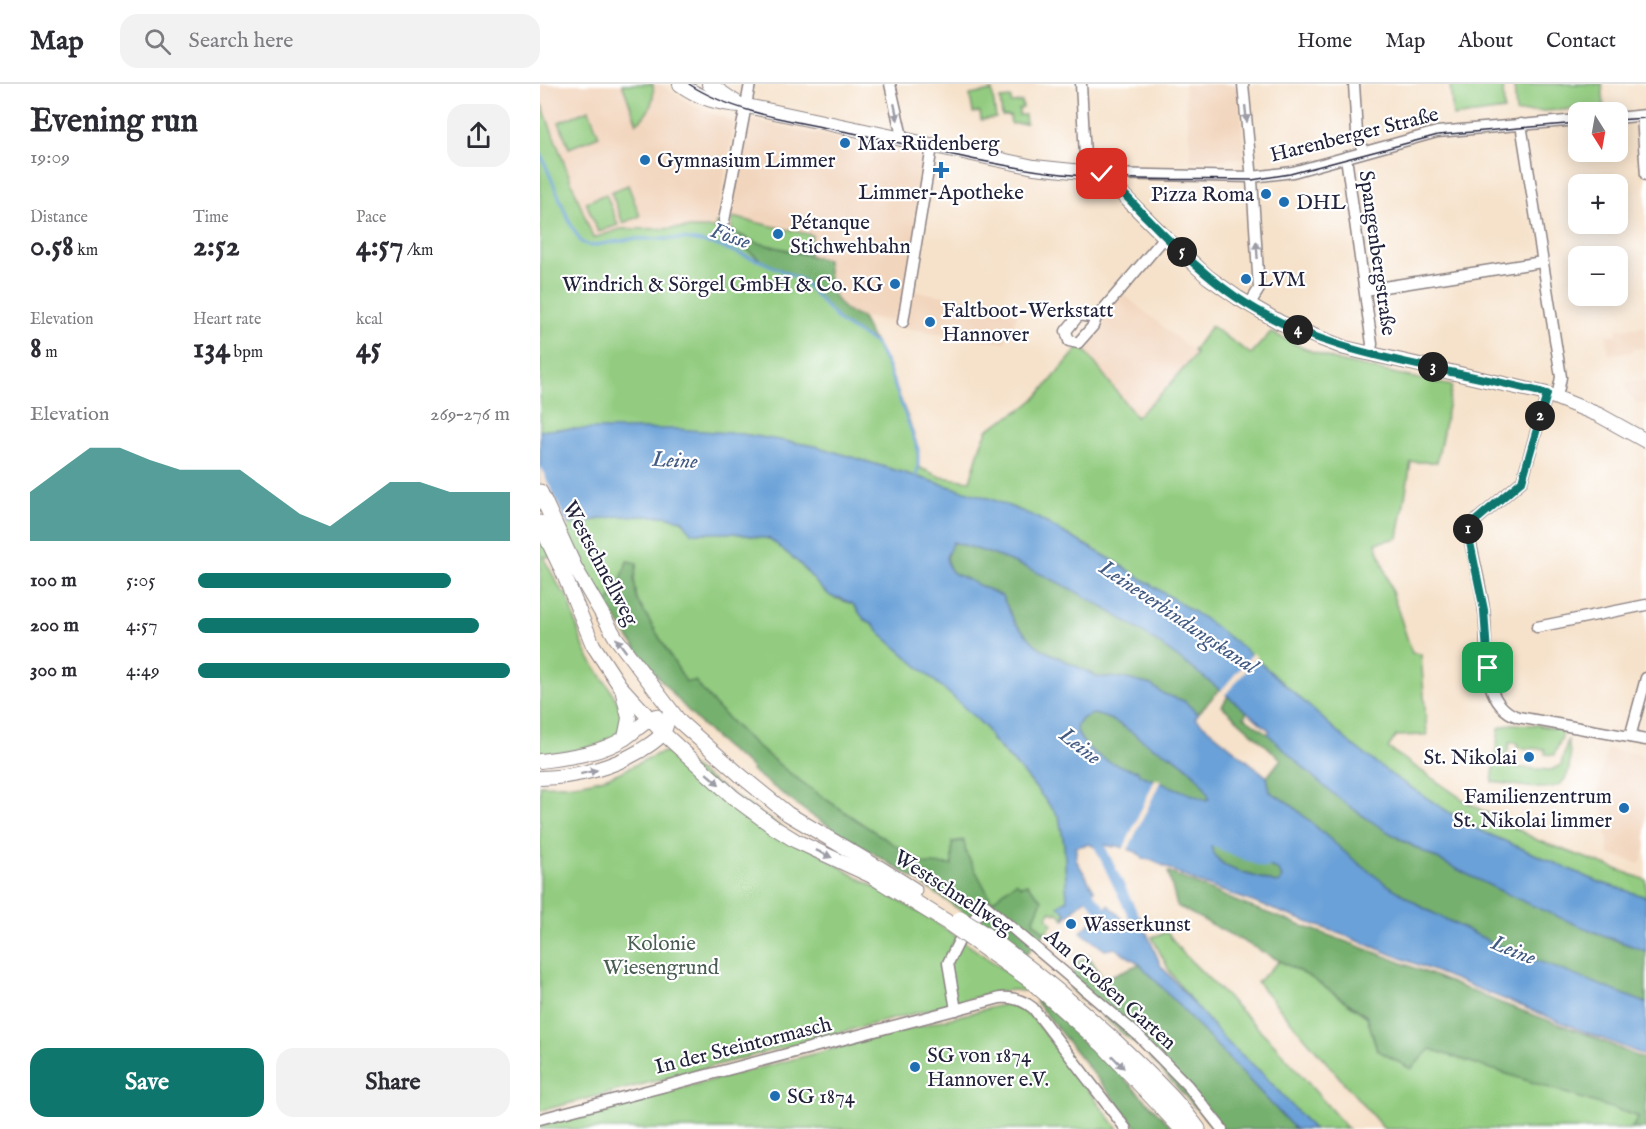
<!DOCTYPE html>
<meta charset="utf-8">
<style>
body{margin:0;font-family:"IM FELL English",serif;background:#f2f2f3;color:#2b2b33;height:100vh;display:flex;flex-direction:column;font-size:22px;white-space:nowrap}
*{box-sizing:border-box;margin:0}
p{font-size:20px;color:#7c7c81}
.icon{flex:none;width:33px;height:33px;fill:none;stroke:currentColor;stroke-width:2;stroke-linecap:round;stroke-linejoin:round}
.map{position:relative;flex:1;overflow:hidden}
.side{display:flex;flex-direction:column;background:#fff;width:540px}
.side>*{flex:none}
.needle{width:39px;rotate:169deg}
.tools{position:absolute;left:1028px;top:18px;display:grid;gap:12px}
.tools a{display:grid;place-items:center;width:60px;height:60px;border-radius:12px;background:#fff;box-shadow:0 3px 15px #0003;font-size:30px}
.pin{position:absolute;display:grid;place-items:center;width:51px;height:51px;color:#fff;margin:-26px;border-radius:12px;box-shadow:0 3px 9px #0006}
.km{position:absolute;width:30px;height:30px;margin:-15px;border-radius:50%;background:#222;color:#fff;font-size:16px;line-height:30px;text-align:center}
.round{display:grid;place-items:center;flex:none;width:63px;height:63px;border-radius:18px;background:#f2f2f3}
.summary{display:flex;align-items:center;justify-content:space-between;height:102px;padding:0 30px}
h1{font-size:33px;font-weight:700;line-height:45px}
.figures{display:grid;grid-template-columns:repeat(3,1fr);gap:9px;height:102px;padding:6px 30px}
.figures div{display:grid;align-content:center}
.figures b{font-size:30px;font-weight:700}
.figures small{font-size:16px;font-weight:400}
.figures p{font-size:16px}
.chart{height:168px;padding:12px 30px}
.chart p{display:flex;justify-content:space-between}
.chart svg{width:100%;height:108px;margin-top:6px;fill:#0f766e;opacity:.7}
.primary-button{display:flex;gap:12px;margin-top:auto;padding:12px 30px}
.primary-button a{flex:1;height:69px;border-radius:18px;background:#0f766e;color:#fff;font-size:24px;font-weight:700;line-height:69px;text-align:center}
.primary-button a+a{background:#f2f2f3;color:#2b2b33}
ul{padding:0 30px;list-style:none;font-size:20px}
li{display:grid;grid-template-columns:96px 72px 1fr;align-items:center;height:45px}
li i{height:15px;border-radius:8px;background:#0f766e}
header{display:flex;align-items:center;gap:36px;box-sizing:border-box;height:84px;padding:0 30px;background:#fff;border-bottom:2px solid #e1e1e2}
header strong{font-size:28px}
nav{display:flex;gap:33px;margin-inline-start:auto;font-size:21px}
.search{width:420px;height:54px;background:#f2f2f3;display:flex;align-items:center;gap:15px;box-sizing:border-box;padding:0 21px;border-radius:18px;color:#7c7c81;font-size:22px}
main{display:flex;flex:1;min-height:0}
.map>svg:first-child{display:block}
.built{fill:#f2d5bd}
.green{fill:#93cc80;stroke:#5a775e;stroke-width:1.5}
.forest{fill:#76b06e;stroke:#4c6954;stroke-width:1.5}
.water{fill:#6ba1d8;stroke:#46628a;stroke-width:1.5;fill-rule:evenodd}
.pier{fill:#f6e2cb}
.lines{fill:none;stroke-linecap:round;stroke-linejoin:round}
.stream{stroke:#6ba1d8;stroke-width:3}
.canal{stroke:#6ba1d8;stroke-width:10}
.river{stroke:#6ba1d8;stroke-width:16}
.minor-casing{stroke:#8c8283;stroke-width:13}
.major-casing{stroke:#8c8283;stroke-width:16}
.highway-casing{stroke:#8c8283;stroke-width:17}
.minor{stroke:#fff;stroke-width:10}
.major{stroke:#fff;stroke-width:14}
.highway{stroke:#fff;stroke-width:15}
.tram{stroke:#22223b;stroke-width:1.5}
.highway-bridge-casing{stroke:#8c8283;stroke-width:17;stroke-linecap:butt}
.highway-bridge{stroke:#fff;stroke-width:15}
.oneway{fill:#9c9ca7}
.route-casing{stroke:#fff;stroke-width:12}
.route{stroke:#0f766e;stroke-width:8}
.poi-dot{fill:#1f6fb2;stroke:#fff;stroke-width:2}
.labels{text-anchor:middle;stroke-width:4.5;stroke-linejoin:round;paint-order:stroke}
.street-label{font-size:21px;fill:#22223b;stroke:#fff}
.poi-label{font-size:21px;fill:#22223b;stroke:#fff;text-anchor:start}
.park-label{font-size:21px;fill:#4a5e53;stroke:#fff}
.water-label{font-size:22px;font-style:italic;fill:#435b82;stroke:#fff}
</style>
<header>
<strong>Map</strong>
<div class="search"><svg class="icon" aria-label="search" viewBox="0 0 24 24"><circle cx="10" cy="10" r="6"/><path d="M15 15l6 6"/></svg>Search here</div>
<nav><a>Home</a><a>Map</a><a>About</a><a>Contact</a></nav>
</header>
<main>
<section class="side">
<div class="summary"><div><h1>Evening run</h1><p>19:09</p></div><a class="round"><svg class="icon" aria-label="share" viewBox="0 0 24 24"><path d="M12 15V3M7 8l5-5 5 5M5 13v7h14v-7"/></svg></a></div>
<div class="figures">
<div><p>Distance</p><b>0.58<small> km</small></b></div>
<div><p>Time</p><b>2:52</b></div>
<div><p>Pace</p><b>4:57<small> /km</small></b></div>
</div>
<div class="figures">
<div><p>Elevation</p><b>8<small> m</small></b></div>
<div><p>Heart rate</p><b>134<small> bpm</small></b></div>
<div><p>kcal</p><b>45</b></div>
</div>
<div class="chart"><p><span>Elevation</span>269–276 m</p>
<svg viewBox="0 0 160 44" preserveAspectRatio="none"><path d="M0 44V24L10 15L20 6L30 6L40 11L50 15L60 15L70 15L80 24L90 33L100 38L110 29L120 20L130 20L140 24L150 24L160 24V44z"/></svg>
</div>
<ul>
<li><b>100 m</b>5:05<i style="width:81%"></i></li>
<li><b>200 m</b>4:57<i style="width:90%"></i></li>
<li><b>300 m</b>4:49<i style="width:100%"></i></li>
</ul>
<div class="primary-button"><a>Save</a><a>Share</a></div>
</section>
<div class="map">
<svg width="1106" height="1045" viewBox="0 0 1106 1045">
<rect width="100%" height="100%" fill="#fff"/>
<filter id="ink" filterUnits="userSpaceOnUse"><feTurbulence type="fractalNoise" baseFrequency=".0167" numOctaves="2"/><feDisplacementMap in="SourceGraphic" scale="12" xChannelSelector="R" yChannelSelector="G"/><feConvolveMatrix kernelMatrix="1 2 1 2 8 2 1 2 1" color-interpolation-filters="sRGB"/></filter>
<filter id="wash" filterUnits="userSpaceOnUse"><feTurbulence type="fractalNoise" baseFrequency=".008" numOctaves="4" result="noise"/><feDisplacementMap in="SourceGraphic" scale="24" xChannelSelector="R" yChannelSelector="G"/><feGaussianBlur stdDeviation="1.35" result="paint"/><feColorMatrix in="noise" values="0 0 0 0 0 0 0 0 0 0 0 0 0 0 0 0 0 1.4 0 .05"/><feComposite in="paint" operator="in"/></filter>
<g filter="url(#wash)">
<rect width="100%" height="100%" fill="#f6e2cb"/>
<g class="built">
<polygon points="0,0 120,0 151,21 195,38 175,144 81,145 53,154 0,16"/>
<polygon points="644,0 699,0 704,74 651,77"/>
<polygon points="204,35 390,73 367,206 480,224 465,259 363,244 367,211 363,234 346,236 321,233 312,230 301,222 289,201 287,176 269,171 272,151 185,132"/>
<polygon points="581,208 656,270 626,305 596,333 541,261"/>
<polygon points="1106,243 1106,263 1093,265 1093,268 1069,270 1066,251 1077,250 1076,245"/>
<polygon points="1106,296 1106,320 1098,320 1087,309 1086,298"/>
<polygon points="1067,665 1102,670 1106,694 1106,764 1100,780 1069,770 1066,742 1058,706"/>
</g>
<g class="green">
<path d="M82,0h31c2,16 -3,29 -16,39z"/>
<polygon points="910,0 963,0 964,26 913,33"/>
<polygon points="974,0 1062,0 1064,23 976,29"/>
<polygon points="452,7 456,34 441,36 440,28 433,29 430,11"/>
<polygon points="471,14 471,19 482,18 483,24 479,25 479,31 485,31 486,39 471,40 470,32 462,32 460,15"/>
<polygon points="0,16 53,154 81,145 175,144 176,139 183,139 186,143 186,152 195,156 223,178 262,196 301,239 335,259 347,281 370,339 378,365 378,383 401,393 430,397 441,360 448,345 485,323 498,312 541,261 596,333 626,305 656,270 653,267 671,242 711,270 731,248 763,264 798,277 912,302 897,378 871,378 858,454 836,459 872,569 881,570 887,651 856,652 848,664 927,718 997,756 1106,796 1106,813 1059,798 930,742 853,692 810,659 706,566 574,477 494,432 451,415 275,362 202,350 18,345 0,347"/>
<polygon points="49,26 59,52 29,64 19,38"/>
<polygon points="88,101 100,132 83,139 71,108"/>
<polygon points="66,110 78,141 58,148 46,118"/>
<polygon points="192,133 272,151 269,171 214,158 192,147"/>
<path d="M79,432h46l69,17 36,6 29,24 22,25 11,9 21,7 11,15 11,7 7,9 70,61 33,31 7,13 35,37 32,40 5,26 3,57 -3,19 -7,-7 -2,2 -4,-3 -4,5 5,9 -7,8 -12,-11 9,-22 -15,-16 -35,18 -26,-49 -3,-13 -11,2v23h-28c-82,-55 -168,-104 -229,-184l-9,2 -49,-83 -3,-21 3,-16 -10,-2 -8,26 -12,17 -25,-41v-8l-39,2 20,36h3c9,20 11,42 21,61 10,18 25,34 32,52 19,43 -52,45 -79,49v-226z"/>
<path d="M971,640l26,1 24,5 1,7 -8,18 -9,-1v-5l-27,-1 -1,-5h-8l-1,8 -3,4 -1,5 6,7 41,3 10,-5 7,-26c12,66 -31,48 -76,43l7,-54z"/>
<path d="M124,668l6,1 20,13 158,106 83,47 96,67 -3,5 -12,-1 -16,2 -456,119v-326c25,1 54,-2 78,-12 16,-6 30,-17 46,-21z"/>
<polygon points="627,848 641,867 735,961 808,1045 773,1045 722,989 686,957 653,919 630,888 612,853"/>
<polygon points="740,877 770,893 827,933 837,966 890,965 1100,1033 1091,1045 844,1045 717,898"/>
<polygon points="465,920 475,921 490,930 578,1045 0,1045 0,1041"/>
</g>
<g class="forest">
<path d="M192,147l22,11 73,18c1,25 7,50 34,57l14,26 -34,-20 -39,-43 -39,-18 -28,-22 -7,-3z"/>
<path d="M412,458c99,26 190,82 268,147l-22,25 -14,-13 -20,-7 -13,-9 -29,-7 -24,-1 -53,-26 -10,-7 -20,-21 -13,-27 -49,-23c-9,-12 -6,-18 -1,-31z"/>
<path d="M87,477l10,2 -3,16 3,21 49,82 9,-1c61,79 147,129 229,183l28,1v-23l12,-1 2,12 26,48 24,-19 5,4 6,-2 15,16 -9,21 12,12 -20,22 -110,-76 -107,-66 -57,-43 1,-2c-12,-10 -25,-18 -36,-29 -39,-37 -83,-89 -109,-135l12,-17z"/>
<polygon points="688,612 707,628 704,633 728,650 817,728 861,756 901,777 1063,852 1106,867 1106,919 961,863 885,825 843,798 809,772 749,719 730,708 727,693 741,675 682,622"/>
<path d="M553,630c25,4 37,18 58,32 7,4 15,6 21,10 13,8 35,27 37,43l-3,1 -66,-25 -2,-4c-23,-5 -57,-18 -62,-44l7,-9z"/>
<path d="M674,757l19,4 46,26 3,6 -2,5 -5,1c-23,-11 -59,-9 -65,-40z"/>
<polygon points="628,788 700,819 840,870 961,919 1046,950 1106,976 1106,1045 1091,1045 1099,1033 890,965 871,985 837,966 827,932 770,893 637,822"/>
<polygon points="548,871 563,895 600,880 755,1045 675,1045 604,967 531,906 534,881"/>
<polygon points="502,915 571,981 634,1045 598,1045 496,918"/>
</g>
<g class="water">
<path d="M18,345h118l66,5 73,12 176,53 43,17 80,45 91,58 41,31 104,93 43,33 77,50 129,56 47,15v54c-70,-24 -136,-54 -201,-88 -30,-16 -60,-31 -87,-51 -33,-22 -62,-51 -90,-78l2,-3c-93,-79 -196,-157 -317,-189l-7,15 2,9 5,7 49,23 13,27 20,21 10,7 53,26 24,1 29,7 13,9 20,7 14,13 -3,4 72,59 3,15 19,11 60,53 34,26 42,27 76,38 145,56v53l-300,-120 -151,-55 -43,-21 -9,-1c-5,-10 -19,-10 -28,-14l-1,2 -9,-2 -1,3 3,6 -5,2 -7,-9 -6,-3 -13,3v13l18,30 -29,29 1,-6 -8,-7 9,-6 -3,-57 -5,-26 -32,-40 -35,-38 -7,-12 -33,-31 -70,-61 -7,-9 -11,-7 -11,-15 -13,-6 -8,-1 -11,-9 -22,-25 -29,-24 -36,-6h-43l-9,-13 -17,-4h-46l-79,13v-98zM553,630c25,5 37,18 58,32 7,4 14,6 21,10 13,8 35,27 37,43l-3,1 -66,-25 -2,-4c-23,-5 -57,-18 -62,-44l7,-9zM675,757l18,4 46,26 3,6 -2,5 -5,1c-23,-10 -59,-9 -65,-40z"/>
<polygon points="569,821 587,840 600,833 621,882 686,957 722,989 773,1045 755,1045 600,880 575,864 565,866 541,848"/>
</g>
<g class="pier">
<polygon points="0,381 29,444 0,448"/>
<polygon points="713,569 718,573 684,612 680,608"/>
<polygon points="615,695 621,696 587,768 582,768"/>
</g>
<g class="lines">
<polyline class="stream" points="0,68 30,139 41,158 50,162 92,155 144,155 173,160 223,178 262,196 301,239 335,259 347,281 378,365 378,383 376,394"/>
<g class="canal">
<polyline points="559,761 601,847"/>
<polyline points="540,800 570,836"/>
</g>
<polyline class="river" points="666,751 725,776"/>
</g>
</g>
<g filter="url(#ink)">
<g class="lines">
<defs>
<g id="minor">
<polyline points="350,0 363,57"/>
<polyline points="541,0 546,90"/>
<polyline points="703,0 712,96 719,205 709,221"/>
<polyline points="814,0 817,49 823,67"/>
<polyline points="1102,32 1106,91"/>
<polyline points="1077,34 1106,31"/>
<polyline points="981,40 1021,293 1017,314"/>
<polyline points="806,73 832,260 830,270"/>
<polyline points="562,90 712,93 753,88 897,48 1038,36"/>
<polyline points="184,137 210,0"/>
<polyline points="825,206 1002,178"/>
<polyline points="556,234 539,231 526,247 529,257 538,259 553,242 556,234 625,153"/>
<polyline points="363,238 392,63"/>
<path d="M1007,310l-25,87 -55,47c6,27 13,54 17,82 5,34 -7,93 34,107l128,23"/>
<polyline points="997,543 1106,521"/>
<polyline points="1090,653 1106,594"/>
<polyline points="416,926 408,879 422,851 445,821 599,952 648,1002 682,1045"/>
<path d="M0,1035l460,-121c13,-1 23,2 33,10l93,121"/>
</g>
<g id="major">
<path d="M140,0c19,14 39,20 62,21l292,62 68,7 63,63 43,40 30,21 43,25 64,25 202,46 52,21 47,26"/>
<polyline points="169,0 197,19"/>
<polyline points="33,480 76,554 140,638 200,691 248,730 339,784"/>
<polyline points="20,481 53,561 80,602 123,649 193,713 235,744 256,757 334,793"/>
<polyline points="83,609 89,634 85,654"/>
<path d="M0,677c30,-4 60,-7 85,-23 11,-7 19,-17 31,-22"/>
<path d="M0,694c36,-1 69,-9 100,-27 7,-5 17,-10 22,-17 5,-6 6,-16 8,-23"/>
</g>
<g id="highway">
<polyline points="0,408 33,480"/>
<polyline points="0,439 20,481"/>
<polyline points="339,784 374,806"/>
<polyline points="334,793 410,840"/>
<path d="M443,849c56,41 109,85 159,134 20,20 39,39 56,62"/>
<polyline points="437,859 490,896 564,962 642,1045"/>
</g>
</defs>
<use href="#minor" class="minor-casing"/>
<use href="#major" class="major-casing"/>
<use href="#highway" class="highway-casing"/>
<use href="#minor" class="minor"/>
<use href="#major" class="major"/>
<use href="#highway" class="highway"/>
<g class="tram">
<path d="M149,0c45,30 111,38 164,49 69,14 139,33 209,41 63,7 127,5 190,6l38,-6 148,-39 140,-12"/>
<polyline points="1077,36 1106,34"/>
</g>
<defs>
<g id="highway-bridge">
<polyline points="420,835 443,849"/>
<polyline points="410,840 437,859"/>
</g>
</defs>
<use href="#highway-bridge" class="highway-bridge-casing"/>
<use href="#highway-bridge" class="highway-bridge"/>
</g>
<defs><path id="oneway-solid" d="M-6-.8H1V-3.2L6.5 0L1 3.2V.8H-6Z" transform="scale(1.5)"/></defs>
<g class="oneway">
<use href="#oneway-solid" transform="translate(356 28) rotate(78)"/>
<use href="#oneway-solid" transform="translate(706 30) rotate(84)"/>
<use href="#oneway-solid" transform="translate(717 166) rotate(-94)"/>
<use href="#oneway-solid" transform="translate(81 561) rotate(-127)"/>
<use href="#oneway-solid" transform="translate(49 688) rotate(-14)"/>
<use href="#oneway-solid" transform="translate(173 695) rotate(41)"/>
<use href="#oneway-solid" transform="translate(284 770) rotate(25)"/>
<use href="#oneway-solid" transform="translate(578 978) rotate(46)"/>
</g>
</g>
<g class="lines" filter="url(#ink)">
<defs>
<path id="route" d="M562,90c17,13 31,30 46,45 27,28 56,56 88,78 93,63 206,68 311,97l-25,87 -55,47 17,82 4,58"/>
</defs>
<use href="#route" class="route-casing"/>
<use href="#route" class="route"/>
</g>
<g class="poi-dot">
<circle cx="305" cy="59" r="6"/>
<circle cx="105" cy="76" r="6"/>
<path d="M398 77h6v6h6v6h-6v6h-6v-6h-6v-6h6z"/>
<circle cx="726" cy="110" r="6"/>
<circle cx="744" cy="118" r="6"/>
<circle cx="238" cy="150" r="6"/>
<circle cx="706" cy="195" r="6"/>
<circle cx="355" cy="200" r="6"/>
<circle cx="390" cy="238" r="6"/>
<circle cx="989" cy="673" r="6"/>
<circle cx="1084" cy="724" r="6"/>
<circle cx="531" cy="840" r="6"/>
<circle cx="375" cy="983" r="6"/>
<circle cx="235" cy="1012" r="6"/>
</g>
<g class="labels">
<g class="street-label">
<text transform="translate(814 50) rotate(-14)" y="7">Harenberger Straße</text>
<text transform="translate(838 169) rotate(82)" y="7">Spangenbergstraße</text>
<text transform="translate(61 479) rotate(62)" y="7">Westschnellweg</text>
<text transform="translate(414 808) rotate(33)" y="7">Westschnellweg</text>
<text transform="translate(571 905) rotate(42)" y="7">Am Großen Garten</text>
<text transform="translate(203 961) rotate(-14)" y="7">In der Steintormasch</text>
</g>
<g class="poi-label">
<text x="317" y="66">Max Rüdenberg</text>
<text x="117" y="83">Gymnasium Limmer</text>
<text x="401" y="115" text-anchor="middle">Limmer-Apotheke</text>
<text x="714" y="117" text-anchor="end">Pizza Roma</text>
<text x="756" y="125">DHL</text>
<text x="250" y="145">Pétanque<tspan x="250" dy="24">Stichwehbahn</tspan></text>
<text x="718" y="202">LVM</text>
<text x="343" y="207" text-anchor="end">Windrich &amp; Sörgel GmbH &amp; Co. KG</text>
<text x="402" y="233">Faltboot-Werkstatt<tspan x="402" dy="24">Hannover</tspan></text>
<text x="977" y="680" text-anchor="end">St. Nikolai</text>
<text x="1072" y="719" text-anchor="end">Familienzentrum<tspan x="1072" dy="24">St. Nikolai limmer</tspan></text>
<text x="543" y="847">Wasserkunst</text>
<text x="387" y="978">SG von 1874<tspan x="387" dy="24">Hannover e.V.</tspan></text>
<text x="247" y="1019">SG 1874</text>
</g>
<g class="park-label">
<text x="121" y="866">Kolonie<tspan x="121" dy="24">Wiesengrund</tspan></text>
</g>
<g class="water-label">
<text transform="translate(191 151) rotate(19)" y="8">Fösse</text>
<text transform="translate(135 375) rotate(3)" y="8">Leine</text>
<text transform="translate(639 532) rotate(34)" y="8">Leineverbindungskanal</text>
<text transform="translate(541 661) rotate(38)" y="8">Leine</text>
<text transform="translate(974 865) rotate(22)" y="8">Leine</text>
</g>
</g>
</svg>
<div class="tools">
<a><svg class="needle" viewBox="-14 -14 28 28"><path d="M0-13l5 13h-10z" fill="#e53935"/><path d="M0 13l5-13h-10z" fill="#7c7c81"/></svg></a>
<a>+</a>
<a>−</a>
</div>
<div class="pin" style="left:948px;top:584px;background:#1e9e55"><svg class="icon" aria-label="arrive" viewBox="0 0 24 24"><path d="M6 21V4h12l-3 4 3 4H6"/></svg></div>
<div class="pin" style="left:562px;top:90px;background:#d93025"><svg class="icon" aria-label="check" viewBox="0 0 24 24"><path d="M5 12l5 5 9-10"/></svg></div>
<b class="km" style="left:928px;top:445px">1</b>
<b class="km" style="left:1000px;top:332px">2</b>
<b class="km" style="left:893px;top:283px">3</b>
<b class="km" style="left:758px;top:246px">4</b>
<b class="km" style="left:642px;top:168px">5</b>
</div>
</main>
